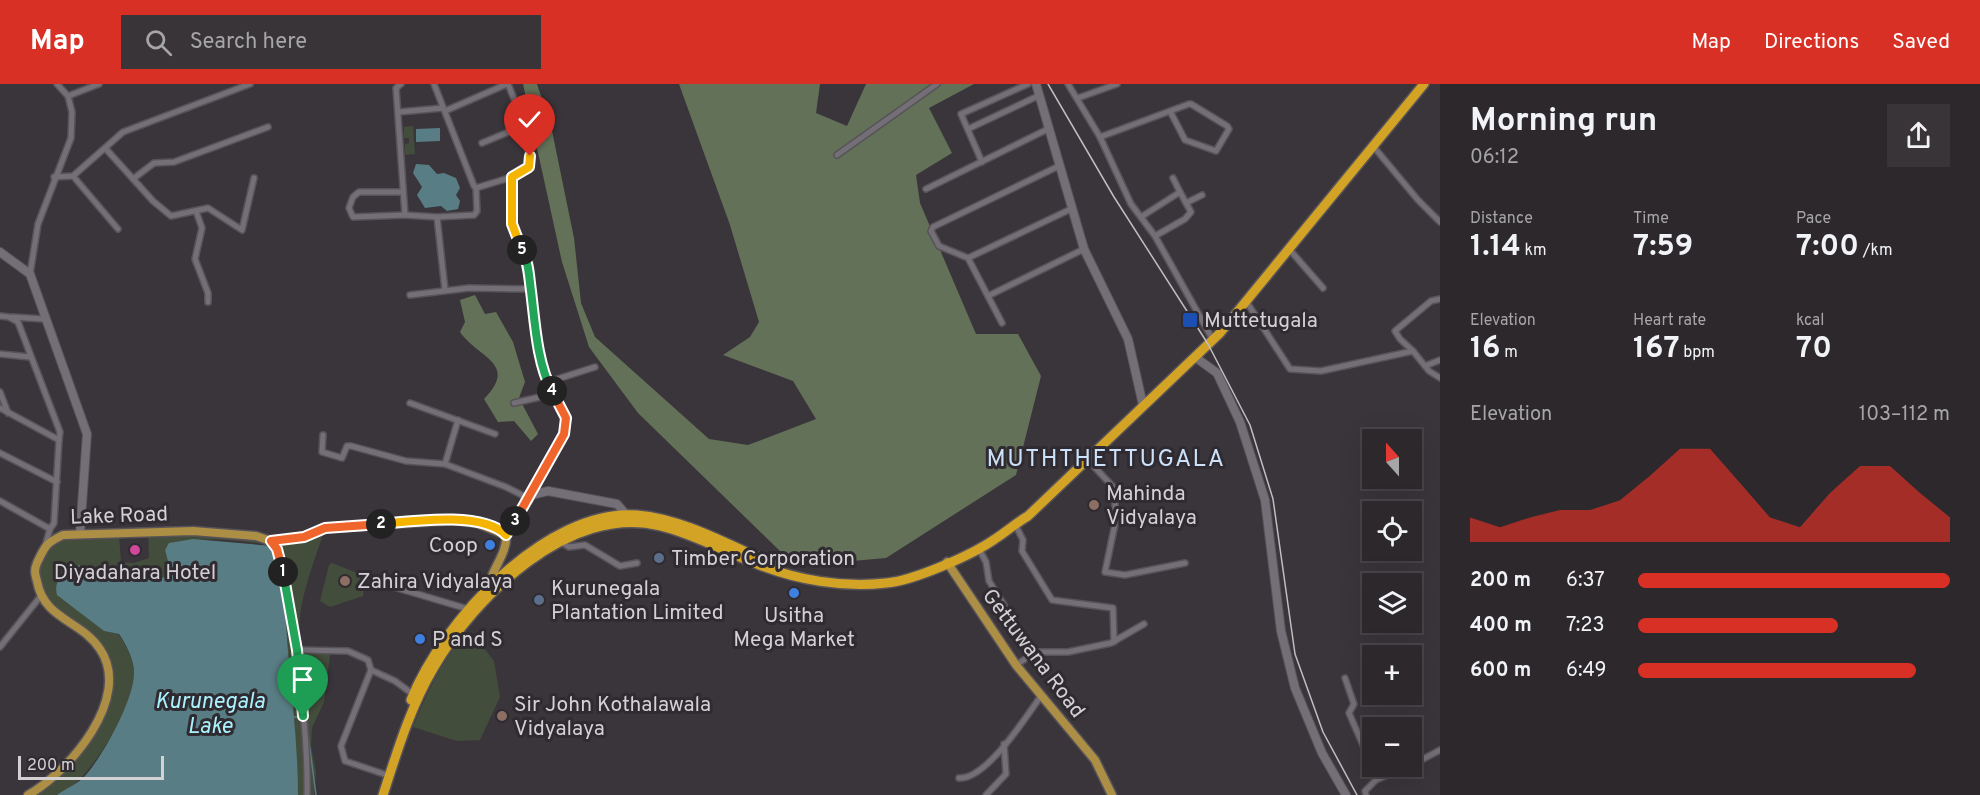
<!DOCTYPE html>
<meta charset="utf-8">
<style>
body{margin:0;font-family:Overpass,sans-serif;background:#383438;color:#f1f3f6;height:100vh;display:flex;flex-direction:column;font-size:22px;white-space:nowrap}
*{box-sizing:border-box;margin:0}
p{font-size:20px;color:#a6a6a9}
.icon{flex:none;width:33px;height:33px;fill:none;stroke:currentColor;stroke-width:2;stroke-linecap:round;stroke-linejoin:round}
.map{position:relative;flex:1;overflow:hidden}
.sheet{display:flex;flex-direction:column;background:#2c282c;width:540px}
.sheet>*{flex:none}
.needle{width:39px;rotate:339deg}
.controls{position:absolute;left:1362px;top:345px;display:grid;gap:12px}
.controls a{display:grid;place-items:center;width:60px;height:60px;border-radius:0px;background:#2c282c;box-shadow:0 6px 24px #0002,0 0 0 2px #484448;font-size:30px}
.scale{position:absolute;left:18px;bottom:15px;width:146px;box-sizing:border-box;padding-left:6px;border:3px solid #d4d1d5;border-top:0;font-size:16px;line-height:21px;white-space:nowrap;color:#d4d1d5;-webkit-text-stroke:4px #2f2b31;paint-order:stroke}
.pin{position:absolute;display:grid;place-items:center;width:51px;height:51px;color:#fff;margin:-62px -26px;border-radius:50% 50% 50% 0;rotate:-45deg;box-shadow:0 0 6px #0007}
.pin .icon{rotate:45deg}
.km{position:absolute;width:30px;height:30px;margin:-15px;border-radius:50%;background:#222;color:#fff;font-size:16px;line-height:30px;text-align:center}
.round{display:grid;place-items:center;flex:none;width:63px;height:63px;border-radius:0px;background:#383438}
.overview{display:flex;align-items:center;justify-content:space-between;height:102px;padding:0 30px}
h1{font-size:33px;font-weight:700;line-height:45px}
.stats{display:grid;grid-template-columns:repeat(3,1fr);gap:9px;height:102px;padding:6px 30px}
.stats div{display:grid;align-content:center}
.stats b{font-size:30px;font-weight:700}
.stats small{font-size:16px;font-weight:400}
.stats p{font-size:16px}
.chart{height:168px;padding:12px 30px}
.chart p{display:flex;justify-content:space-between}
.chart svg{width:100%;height:108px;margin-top:6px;fill:#d93025;opacity:.7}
ul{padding:0 30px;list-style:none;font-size:20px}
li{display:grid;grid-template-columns:96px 72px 1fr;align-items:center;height:45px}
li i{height:15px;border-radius:8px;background:#d93025}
header{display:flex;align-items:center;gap:36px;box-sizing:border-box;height:84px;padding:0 30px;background:#d93025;color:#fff}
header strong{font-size:28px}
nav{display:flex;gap:33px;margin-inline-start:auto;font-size:21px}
.search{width:420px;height:54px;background:#383438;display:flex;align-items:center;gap:15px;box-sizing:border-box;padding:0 21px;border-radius:0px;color:#a6a6a9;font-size:22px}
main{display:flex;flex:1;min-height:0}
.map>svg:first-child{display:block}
.green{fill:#434d3b}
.forest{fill:#637158}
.water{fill:#597d84}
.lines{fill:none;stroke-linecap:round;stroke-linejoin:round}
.stream{stroke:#597d84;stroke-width:1.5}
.street-casing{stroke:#575358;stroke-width:8}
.secondary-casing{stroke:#575358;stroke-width:10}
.primary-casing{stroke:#575358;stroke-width:11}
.highway-casing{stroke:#575358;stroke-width:12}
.street{stroke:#746f76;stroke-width:5}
.secondary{stroke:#746f76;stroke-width:8}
.primary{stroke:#ac8e45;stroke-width:8}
.highway{stroke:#d2a324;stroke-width:9}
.rail{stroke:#c1bec2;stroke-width:1.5}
.split-1-casing{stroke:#fff;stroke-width:12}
.split-2-casing{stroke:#fff;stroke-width:12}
.split-3-casing{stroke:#fff;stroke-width:12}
.split-4-casing{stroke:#fff;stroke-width:12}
.split-5-casing{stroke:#fff;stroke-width:12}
.split-6-casing{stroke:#fff;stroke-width:12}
.split-1{stroke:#22a559;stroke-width:8}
.split-2{stroke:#f0652b;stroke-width:8}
.split-3{stroke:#f5b400;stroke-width:8}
.split-4{stroke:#f0652b;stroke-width:8}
.split-5{stroke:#22a559;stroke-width:8}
.split-6{stroke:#f5b400;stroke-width:8}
.transit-dot{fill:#1a4fb4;stroke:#2f2b31;stroke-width:2}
.education-dot{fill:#8d6e63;stroke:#2f2b31;stroke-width:2}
.shop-dot{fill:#3f7fe0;stroke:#2f2b31;stroke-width:2}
.hotel-dot{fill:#d1479c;stroke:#2f2b31;stroke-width:2}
.service-dot{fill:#5c6f8a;stroke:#2f2b31;stroke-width:2}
.labels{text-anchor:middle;stroke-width:6;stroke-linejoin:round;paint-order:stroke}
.poi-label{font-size:21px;fill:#d4d1d5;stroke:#2f2b31;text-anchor:start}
.street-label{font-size:21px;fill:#d4d1d5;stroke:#2f2b31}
.water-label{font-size:22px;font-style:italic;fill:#abf2ff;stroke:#2f2b31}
.quarter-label{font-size:24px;letter-spacing:1.5px;fill:#cce1fa;stroke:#2f2b31}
</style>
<header>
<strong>Map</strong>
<div class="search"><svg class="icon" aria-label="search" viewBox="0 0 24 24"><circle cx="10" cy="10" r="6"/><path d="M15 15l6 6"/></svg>Search here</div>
<nav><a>Map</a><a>Directions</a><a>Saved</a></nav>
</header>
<main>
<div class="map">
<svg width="1440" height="711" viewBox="0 0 1440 711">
<rect width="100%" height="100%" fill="#3a353b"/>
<g class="green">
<polygon points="413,42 415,70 405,71 405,60 409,59 409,54 404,54 404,43"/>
<path d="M325,444c-9,31 -38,96 -20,125l20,-2 5,4 -6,47 -12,26 -1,18 5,26 -2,23h-16l-4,-78 -17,-168c-17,-10 -89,-13 -108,-5l-4,6 5,19 -5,8 -14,3 -53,-13 -9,52 15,12 14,3c8,10 15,25 16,37 3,31 -47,117 -78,124 -8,0 -19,0 -28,0l46,-36 32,-62 3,-28 -8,-19 -61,-53 -6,-28 12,-26 17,-8 56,-1 2,28 13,1 15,-5 -1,-27 123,10z"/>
<polygon points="332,479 365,492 363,512 330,523 320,517 329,481"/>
<path d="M462,553l22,11 10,13 6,36 -20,43 -23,1 -44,-14c13,-32 27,-63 49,-90z"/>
</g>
<g class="forest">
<polygon points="523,0 537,0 551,42 574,154 581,219 595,253 709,355 748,361 816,335 793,297 723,271 750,253 759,238 730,141 679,0 820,0 816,29 847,42 866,0 974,0 929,24 952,69 916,91 920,119 976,250 1018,250 1041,292 1016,391 886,474 819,480 784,471 638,329 589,263 562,178"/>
<path d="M475,211l10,19 11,-2 17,30 12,40 -6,16 19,36 -7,7 -17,-20 -16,1 -14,-23c35,-36 -6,-41 -24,-67l5,-10 -5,-22z"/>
</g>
<g class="water">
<polygon points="440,44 440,57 416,58 416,45"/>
<polygon points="416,80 429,81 437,90 444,89 456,94 460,104 456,111 460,117 458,125 447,127 441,122 425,124 417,111 422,103 413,89"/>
<path d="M193,455l79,7c14,30 13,72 16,105 4,48 10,96 10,144h-241c8,-6 20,-11 27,-18 18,-19 51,-79 50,-105 0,-12 -8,-28 -15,-38l-15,-3 -47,-36c-4,-16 8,-21 20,-30l74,15 14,-3 5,-8 -5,-19 4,-7z"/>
</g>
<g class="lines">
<g class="stream">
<polyline points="294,633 301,633"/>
<polyline points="306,635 316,711"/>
</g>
<defs>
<g id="street">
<polyline points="401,0 396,4 405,131 437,133 474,131 477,127 476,104"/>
<polyline points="434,0 474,102 476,104 512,93"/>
<polyline points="508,0 519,27 531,78 529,83 512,93 512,140 528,182 539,261 548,298 566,338 564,350 532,411"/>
<polyline points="1068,0 1100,53 1131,120 1155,152 1213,256"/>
<polyline points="68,12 99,0"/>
<polyline points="1078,14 1117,0"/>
<polyline points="445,27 507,0"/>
<polyline points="399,28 443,24"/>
<polyline points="968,45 1038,12"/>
<path d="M1100,53c30,-11 59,-22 89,-33h2l36,22 2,3 -13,22 -31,-11 -15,-29"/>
<polyline points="482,59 523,42"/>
<polyline points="1373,62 1418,116 1440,138"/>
<polyline points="106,65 153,117 171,132 208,124 242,146 254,94"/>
<polyline points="837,71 937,0"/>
<polyline points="982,78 961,30 1028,0"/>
<polyline points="73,92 118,145"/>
<polyline points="54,93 73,92 123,48 250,0"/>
<polyline points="1173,94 1180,108"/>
<polyline points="133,95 154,79 174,78 268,43"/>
<polyline points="926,105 1048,45"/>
<polyline points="402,108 359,108 353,113 349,124 353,133 405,131"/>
<polyline points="1186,119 1202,111"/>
<polyline points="196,127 202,144 195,175 208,209 208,218"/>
<polyline points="437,133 445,206"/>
<polyline points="1141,133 1180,108 1191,128 1185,135 1155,152"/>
<polyline points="1289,165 1323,204"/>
<polyline points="968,174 939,162 931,147 933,143 1059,82"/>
<polyline points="30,190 38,140 71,54 72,28 68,12 57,0"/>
<polyline points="410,211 469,204 530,205"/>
<polyline points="988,212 1084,165"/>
<polyline points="1246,217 1290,285 1321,287 1413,267 1429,287 1440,294"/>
<polyline points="0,232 9,233 18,238 60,348 59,356"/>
<polyline points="12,233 44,235"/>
<polyline points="1002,239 968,174 1071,125"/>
<polyline points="1413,267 1400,255 1395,247 1431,217 1440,215"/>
<polyline points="0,270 30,273"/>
<polyline points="1425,282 1440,276"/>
<polyline points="548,298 595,283"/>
<polyline points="0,308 8,329"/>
<polyline points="410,319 495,350"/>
<polyline points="514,319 553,310"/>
<polyline points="0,324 59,356 54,439 50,445"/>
<polyline points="323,351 322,368 342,374 347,362 351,362 406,377 445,380 506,403 530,415"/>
<polyline points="0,369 57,398"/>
<polyline points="1087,375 1115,405 1115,440 1105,488 1125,491 1185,479"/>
<polyline points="445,380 458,336"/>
<polyline points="0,417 50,445 46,459"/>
<polyline points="1015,440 1023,456 1022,467 1052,516 1113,524 1114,558"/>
<path d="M271,457c17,24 18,60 22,89 8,54 15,110 14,165"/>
<polyline points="561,458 569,463 585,461 620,482 637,479"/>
<polyline points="978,463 986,478 989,497 1004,521"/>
<polyline points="387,501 468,525"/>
<polyline points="0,563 40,513"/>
<polyline points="297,566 348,567 368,576 371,586 395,597 414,611"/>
<polyline points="1016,581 1036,568 1068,568 1111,559 1144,540"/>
<polyline points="371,586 341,662 345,677 390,692"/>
<polyline points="1345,594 1354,620 1349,629 1372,682"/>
<polyline points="1380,643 1380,644"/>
<polyline points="1412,681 1440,666"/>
<path d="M959,694c27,2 67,-61 82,-82"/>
<polyline points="986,711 1006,690 1004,660"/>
<polyline points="1366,711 1365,707 1376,696 1408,682"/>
</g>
<g id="secondary">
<polyline points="1036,0 1084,165 1128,255 1143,321"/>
<polyline points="0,168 30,190 87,350 80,449"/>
<polyline points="1195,273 1217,289 1240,338 1265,416 1281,547 1295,604 1322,669 1346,711"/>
<polyline points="506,451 532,411 548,407 617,420 630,435"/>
</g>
<g id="primary">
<polyline points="947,478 1016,581 1095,676 1112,711"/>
<path d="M28,711c41,-23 105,-97 72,-146 -19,-29 -56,-29 -63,-68 -2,-7 -3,-11 0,-18 8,-17 9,-20 26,-28l130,-4 63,5 15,5 33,-4 21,-9 129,-8 23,3 29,12c2,18 -15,35 -18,53l2,2"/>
</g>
<g id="highway">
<path d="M411,616c31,-78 135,-192 226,-185 48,4 95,32 138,50"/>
<path d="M383,711c14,-43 27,-87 50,-126 41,-72 137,-166 227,-143 34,8 65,26 97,38 40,16 86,24 129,19 27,-2 86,-28 109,-44 11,-7 21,-16 33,-23l192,-183 204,-249"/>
</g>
</defs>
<use href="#street" class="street-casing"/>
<use href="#secondary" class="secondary-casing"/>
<use href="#primary" class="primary-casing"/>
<use href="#highway" class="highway-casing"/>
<use href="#street" class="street"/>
<use href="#secondary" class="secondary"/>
<use href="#primary" class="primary"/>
<use href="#highway" class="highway"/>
<polyline class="rail" points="1048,0 1114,113 1208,260 1250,341 1273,415 1295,570 1323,648 1357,711"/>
</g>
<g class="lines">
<defs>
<polyline id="split-1" points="283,488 297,566 303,632"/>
<polyline id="split-2" points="283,488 277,465 271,457 304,453 325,444 381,440"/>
<path id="split-3" d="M381,440c31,-3 102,-13 125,11l9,-14"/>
<polyline id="split-4" points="515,437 564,350 566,334 552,307"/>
<path id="split-5" d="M522,166c7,13 7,27 9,41 4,32 6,72 21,100"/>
<polyline id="split-6" points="522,166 512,140 512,93 529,83 530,72"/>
</defs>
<use href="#split-1" class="split-1-casing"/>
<use href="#split-2" class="split-2-casing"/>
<use href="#split-3" class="split-3-casing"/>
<use href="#split-4" class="split-4-casing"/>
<use href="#split-5" class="split-5-casing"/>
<use href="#split-6" class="split-6-casing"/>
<use href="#split-1" class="split-1"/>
<use href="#split-2" class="split-2"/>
<use href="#split-3" class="split-3"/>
<use href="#split-4" class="split-4"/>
<use href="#split-5" class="split-5"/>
<use href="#split-6" class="split-6"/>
</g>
<rect class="transit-dot" x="1182" y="228" width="16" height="16" rx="3"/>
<g class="education-dot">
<circle cx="1094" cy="421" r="6"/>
<circle cx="345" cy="497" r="6"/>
<circle cx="502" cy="632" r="6"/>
</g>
<g class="shop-dot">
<circle cx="490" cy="461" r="6"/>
<circle cx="794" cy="509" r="6"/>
<circle cx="420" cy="555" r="6"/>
</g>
<circle class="hotel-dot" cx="135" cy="466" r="6"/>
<g class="service-dot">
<circle cx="659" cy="474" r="6"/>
<circle cx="539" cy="516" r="6"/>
</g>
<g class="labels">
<g class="poi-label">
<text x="1204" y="243">Muttetugala</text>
<text x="1106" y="416">Mahinda<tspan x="1106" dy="24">Vidyalaya</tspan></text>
<text x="478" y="468" text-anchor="end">Coop</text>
<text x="671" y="481">Timber Corporation</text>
<text x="135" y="495" text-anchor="middle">Diyadahara Hotel</text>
<text x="357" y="504">Zahira Vidyalaya</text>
<text x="551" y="511">Kurunegala<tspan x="551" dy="24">Plantation Limited</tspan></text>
<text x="794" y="538" text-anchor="middle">Usitha<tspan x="794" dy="24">Mega Market</tspan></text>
<text x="432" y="562">P and S</text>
<text x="514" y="627">Sir John Kothalawala<tspan x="514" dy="24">Vidyalaya</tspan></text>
</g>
<g class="street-label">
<text transform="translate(119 431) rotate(-2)" y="7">Lake Road</text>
<text transform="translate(1034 569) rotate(53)" y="7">Gettuwana Road</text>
</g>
<g class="water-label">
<text x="210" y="624">Kurunegala<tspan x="210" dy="25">Lake</tspan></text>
</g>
<g class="quarter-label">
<text x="1106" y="382">MUTHTHETTUGALA</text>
</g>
</g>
</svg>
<div class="controls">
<a><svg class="needle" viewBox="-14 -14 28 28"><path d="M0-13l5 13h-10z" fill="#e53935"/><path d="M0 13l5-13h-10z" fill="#a6a6a9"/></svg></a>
<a><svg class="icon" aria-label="locate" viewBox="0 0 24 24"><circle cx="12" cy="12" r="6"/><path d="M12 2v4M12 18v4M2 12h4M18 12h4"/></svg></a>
<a><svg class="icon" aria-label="layers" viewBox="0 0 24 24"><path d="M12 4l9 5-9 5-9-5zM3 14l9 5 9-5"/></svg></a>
<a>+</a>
<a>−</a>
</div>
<div class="scale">200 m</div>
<div class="pin" style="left:303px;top:632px;background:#1e9e55"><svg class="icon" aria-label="arrive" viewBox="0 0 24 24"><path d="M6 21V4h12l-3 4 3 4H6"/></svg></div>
<div class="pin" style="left:530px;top:72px;background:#d93025"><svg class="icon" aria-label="check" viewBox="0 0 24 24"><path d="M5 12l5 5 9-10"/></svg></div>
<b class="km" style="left:283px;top:488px">1</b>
<b class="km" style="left:381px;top:440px">2</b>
<b class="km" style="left:515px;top:437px">3</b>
<b class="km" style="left:552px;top:307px">4</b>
<b class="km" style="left:522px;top:166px">5</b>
</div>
<section class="sheet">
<div class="overview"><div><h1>Morning run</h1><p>06:12</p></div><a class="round"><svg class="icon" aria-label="share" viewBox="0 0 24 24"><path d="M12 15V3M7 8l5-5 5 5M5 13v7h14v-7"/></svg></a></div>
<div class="stats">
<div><p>Distance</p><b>1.14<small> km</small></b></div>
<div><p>Time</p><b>7:59</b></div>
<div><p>Pace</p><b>7:00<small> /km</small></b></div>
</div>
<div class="stats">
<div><p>Elevation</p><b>16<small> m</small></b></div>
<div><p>Heart rate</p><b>167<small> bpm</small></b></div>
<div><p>kcal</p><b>70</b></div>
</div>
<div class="chart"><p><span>Elevation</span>103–112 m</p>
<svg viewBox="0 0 160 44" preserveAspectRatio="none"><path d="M0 44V34L10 38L20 34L30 31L40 31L50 27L60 17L70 6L80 6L90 20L100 34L110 38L120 24L130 13L140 13L150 24L160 34V44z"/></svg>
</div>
<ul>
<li><b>200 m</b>6:37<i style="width:100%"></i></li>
<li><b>400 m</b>7:23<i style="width:64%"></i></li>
<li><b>600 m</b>6:49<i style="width:89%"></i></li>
</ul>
</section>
</main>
